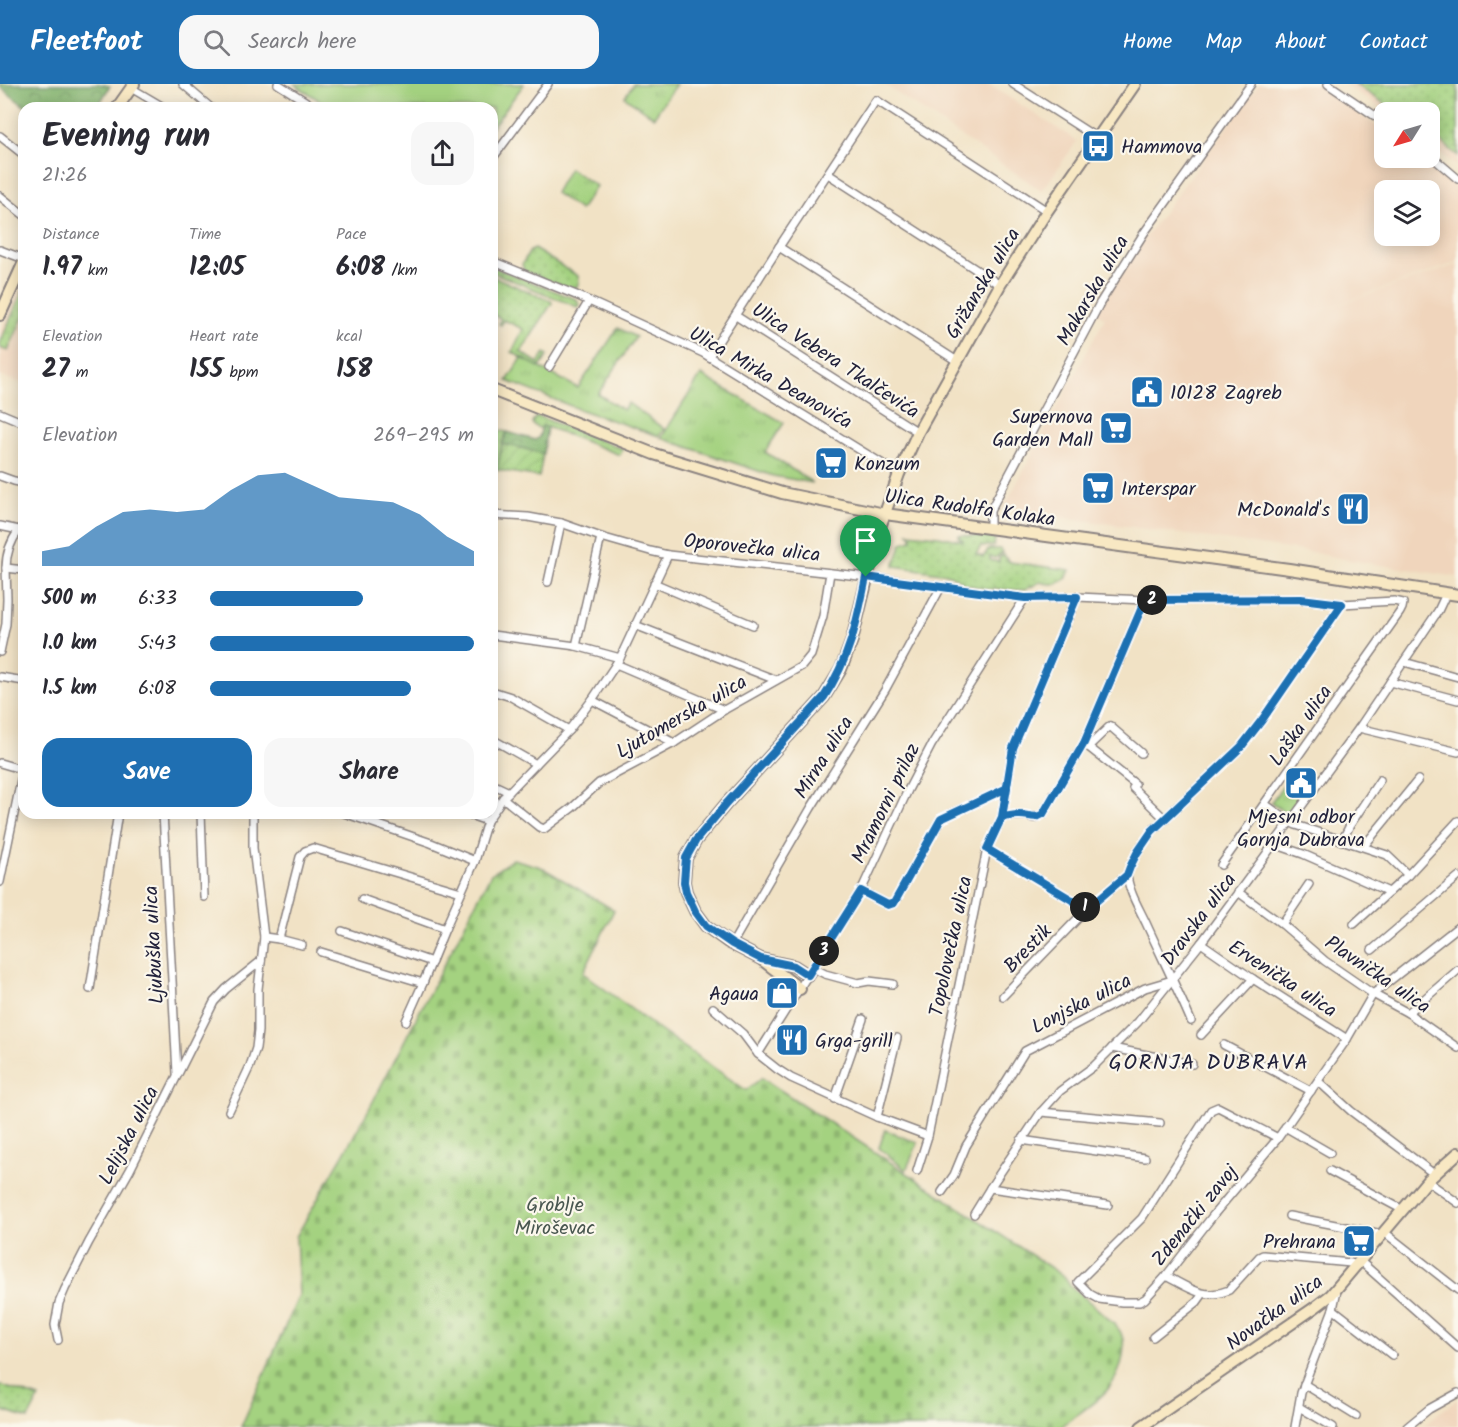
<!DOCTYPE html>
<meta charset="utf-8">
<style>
body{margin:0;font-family:Kalam,sans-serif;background:#f7f7f7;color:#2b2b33;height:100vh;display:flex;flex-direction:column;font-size:22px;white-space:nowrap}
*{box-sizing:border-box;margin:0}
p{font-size:20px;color:#7c7c81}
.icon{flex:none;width:33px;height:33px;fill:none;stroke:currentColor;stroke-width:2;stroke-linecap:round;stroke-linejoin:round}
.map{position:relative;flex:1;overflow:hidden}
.details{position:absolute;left:18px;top:18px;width:480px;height:717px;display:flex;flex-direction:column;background:#fff;border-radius:18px;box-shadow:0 3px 15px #0003}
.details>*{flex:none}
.needle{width:39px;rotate:233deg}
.buttons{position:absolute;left:1374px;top:18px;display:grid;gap:12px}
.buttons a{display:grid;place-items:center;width:66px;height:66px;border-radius:12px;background:#fff;box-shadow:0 3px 15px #0003;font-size:30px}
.pin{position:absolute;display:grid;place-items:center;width:51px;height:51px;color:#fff;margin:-62px -26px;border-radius:50% 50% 50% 0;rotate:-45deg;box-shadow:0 0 6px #0007}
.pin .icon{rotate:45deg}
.km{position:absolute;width:30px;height:30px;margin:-15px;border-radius:50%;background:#222;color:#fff;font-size:16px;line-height:30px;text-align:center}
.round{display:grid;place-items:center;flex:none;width:63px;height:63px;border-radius:18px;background:#f7f7f7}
.head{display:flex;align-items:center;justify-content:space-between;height:102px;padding:0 24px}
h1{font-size:33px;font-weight:600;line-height:45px}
.stats{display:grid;grid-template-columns:repeat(3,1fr);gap:9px;height:102px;padding:6px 24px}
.stats div{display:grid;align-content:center}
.stats b{font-size:26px;font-weight:600}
.stats small{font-size:16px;font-weight:400}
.stats p{font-size:16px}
.chart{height:168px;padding:12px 24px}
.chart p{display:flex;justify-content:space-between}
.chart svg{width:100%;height:108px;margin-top:6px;fill:#1f6fb2;opacity:.7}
.action{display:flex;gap:12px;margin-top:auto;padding:12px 24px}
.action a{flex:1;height:69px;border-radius:18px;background:#1f6fb2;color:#fff;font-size:24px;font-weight:600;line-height:69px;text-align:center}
.action a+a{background:#f7f7f7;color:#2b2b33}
ul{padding:0 24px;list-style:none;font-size:20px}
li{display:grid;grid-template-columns:96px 72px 1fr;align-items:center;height:45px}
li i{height:15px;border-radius:8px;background:#1f6fb2}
header{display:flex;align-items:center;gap:36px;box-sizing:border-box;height:84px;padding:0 30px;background:#1f6fb2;color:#fff}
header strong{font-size:28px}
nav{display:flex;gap:33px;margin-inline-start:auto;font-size:21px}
.search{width:420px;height:54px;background:#f7f7f7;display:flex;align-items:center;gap:15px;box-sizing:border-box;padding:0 21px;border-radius:18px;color:#7c7c81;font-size:22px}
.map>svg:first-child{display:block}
.built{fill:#f0d5bc;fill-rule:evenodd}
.grass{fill:url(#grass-dots);stroke:#637a5e;stroke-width:1.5}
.forest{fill:url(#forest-crowns);stroke:#526b54;stroke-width:1.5}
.cemetery{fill:url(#cemetery-stones);stroke:#637a5e;stroke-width:1.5}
.park{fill:url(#park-tufts);stroke:#637a5e;stroke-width:1.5}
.garden{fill:url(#garden-furrows);stroke:#637a5e;stroke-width:1.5}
.pitch{fill:#a4d280;stroke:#637a5e;stroke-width:1.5}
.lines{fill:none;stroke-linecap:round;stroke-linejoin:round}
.street-casing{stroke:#8a8280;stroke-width:10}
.secondary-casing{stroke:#8a8280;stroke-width:14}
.street{stroke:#fff;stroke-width:7}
.secondary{stroke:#f8e8c3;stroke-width:10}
.route-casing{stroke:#fff;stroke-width:12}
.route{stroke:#1f6fb2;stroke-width:8}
.labels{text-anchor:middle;stroke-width:4.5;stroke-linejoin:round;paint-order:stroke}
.poi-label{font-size:20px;fill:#22223b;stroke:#fbf7ec;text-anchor:start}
.street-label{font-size:20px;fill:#22223b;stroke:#fbf7ec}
.park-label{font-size:20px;fill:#495750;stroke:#fbf7ec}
.quarter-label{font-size:22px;letter-spacing:1.5px;fill:#22223b;stroke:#fbf7ec}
</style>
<header>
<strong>Fleetfoot</strong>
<div class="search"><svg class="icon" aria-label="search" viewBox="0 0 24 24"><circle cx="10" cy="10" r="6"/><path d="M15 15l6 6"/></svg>Search here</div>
<nav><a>Home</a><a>Map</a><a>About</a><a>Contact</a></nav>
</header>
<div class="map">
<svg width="1458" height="1343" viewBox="0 0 1458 1343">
<defs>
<pattern id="grass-dots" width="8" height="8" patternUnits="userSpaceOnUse" patternTransform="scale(1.5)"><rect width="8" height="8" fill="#a4d280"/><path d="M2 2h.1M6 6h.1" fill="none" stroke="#8db470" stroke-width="1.8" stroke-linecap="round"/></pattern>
<pattern id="forest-crowns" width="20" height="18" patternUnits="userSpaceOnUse" patternTransform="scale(1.5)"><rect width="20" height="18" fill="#83b46e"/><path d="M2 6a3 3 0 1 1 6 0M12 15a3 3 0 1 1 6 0" fill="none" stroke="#6b925c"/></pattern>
<pattern id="cemetery-stones" width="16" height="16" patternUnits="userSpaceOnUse" patternTransform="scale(1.5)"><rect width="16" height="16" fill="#a4d280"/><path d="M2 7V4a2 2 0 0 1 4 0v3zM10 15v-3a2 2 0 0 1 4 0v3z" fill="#8db470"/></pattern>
<pattern id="park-tufts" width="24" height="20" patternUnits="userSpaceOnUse" patternTransform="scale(1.5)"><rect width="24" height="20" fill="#a4d280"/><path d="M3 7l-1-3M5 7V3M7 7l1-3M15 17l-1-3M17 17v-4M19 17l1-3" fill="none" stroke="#8db470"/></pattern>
<pattern id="garden-furrows" width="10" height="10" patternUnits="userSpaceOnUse" patternTransform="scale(1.5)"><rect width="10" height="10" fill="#a4d280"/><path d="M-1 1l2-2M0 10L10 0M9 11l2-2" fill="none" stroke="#8db470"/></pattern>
</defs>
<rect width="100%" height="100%" fill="#fbf7ec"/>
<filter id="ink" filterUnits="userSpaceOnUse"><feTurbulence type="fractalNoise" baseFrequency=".0167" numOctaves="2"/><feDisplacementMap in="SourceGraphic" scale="12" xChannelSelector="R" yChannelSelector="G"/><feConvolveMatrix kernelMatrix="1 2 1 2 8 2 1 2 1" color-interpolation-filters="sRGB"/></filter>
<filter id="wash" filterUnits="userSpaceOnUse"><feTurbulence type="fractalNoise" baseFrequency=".008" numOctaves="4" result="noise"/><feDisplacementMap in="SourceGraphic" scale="24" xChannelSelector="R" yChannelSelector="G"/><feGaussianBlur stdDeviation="1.35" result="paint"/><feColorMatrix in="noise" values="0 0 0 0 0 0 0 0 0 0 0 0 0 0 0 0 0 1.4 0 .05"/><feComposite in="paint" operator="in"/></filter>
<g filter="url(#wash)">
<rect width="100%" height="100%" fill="#f1e2c5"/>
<g class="built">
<polygon points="886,0 988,0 1077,57 1042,107 885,1"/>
<path d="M1259,0h57l68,47v27h36l38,31v73l-167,59 167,-57v313l-109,-17 -38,-8 -308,-43 102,-191 -8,-5 35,-58zM1384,106h46v46h-46z"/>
<polygon points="1344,0 1458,0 1458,83 1430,61 1430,28 1387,28"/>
<polygon points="24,195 24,300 0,292 0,249"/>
<polygon points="1458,1315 1458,1343 1423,1343 1435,1332"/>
</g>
<g class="grass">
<polygon points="1355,0 1458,0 1458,72 1442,58 1430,50 1430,28 1397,28"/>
<polygon points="534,165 578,192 579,198 576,204 570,205 524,187 522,180 530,167"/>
<polygon points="492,183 576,215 580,221 577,223 492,188"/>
<polygon points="492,192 551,217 552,219 521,268 538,279 545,269 548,271 541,282 535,282 512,268 523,245 504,236 501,241 499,240 501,235 492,230"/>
<polygon points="24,204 24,231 8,267 0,264 0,259"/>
<polygon points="537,332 623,365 620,371 547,343 542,342 541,345 533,341 532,338"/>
<polygon points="492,345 507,348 502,361 497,386 492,385"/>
<path d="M909,449l30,3 24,5v-1l-4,-2v-3l30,2 6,2 -1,7h-8l-2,1 -3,-1 -5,8 7,3 6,-8h11l3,4 -8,5 -5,-2v4l9,2v-4l5,-3 5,7 61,8c-5,15 -17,16 -30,12l-15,8 -38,-1 -23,-5 -6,-5 -11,-5 -53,-8 8,-23 10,-3v-4z"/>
<polygon points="0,1301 39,1314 28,1335 0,1326"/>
</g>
<g class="forest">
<polygon points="0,0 99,0 110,2 97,24 27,24 0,3"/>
<polygon points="542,342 547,343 543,370 510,361 502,361 507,348 535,356 539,353"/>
</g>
<path class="cemetery" d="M513,775l28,8 73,43 -31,63 75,56 88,61 16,-12 303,199 5,9c9,7 48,39 51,47 7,17 -1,42 -13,56 -10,13 -34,27 -47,38h-820l58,-132 -3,-58 72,-126 123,-237z"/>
<g class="park">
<polygon points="633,0 676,0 654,33 625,13"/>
<polygon points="569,84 596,102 580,126 555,109"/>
<polygon points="618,244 636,253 598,310 623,326 628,319 664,345 659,352 581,326 507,297 522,274 578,304"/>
<polygon points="701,291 784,339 765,368 813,399 773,392 661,354"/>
<polygon points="1285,699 1303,712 1289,732 1271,718"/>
<polygon points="885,1046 918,1059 906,1086 879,1064"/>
</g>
<polygon class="garden" points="502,361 510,361 543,370 539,393 497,386"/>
<polygon class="pitch" points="294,0 524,0 492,43 492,24 331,24"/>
</g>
<g filter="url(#ink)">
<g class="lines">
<defs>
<g id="street">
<polyline points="183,0 211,24"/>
<polyline points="278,0 316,24"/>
<polyline points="1013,0 1097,54"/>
<polyline points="1328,0 1384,38"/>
<polyline points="131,4 165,24"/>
<polyline points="0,52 24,71"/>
<polyline points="1430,71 1458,95"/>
<polyline points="492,75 548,0"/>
<polyline points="828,90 1000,201"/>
<polyline points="0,112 24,131"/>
<polyline points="779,163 957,277"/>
<polyline points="0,166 24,175"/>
<polyline points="492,177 576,211 703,269 899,390"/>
<polyline points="736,232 918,348"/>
<polyline points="709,272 779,163 876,16 1047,127"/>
<polyline points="549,283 589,217"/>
<polyline points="0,329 24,339"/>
<polyline points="0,392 14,397 24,399"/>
<polyline points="492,431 528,433 561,439 601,453 650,467 668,471 877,494 1025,514 1077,513 1145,516 1301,515 1342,520 1394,517 1403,519 1402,524 1400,528 1221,781"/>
<path d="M0,442l19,4c-9,12 -13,24 -13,38"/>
<polyline points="990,444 990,427 1100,219 1144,149 1251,0"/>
<polyline points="548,498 561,439"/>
<polyline points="654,499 753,541"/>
<polyline points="635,541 776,596"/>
<polyline points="492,551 576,562 620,574"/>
<polyline points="576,562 601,453"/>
<polyline points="0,568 6,540 7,515 6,484 24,486"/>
<polyline points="1404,578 1458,593"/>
<polyline points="616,580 724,626"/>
<polyline points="0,593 24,597"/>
<polyline points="1390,598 1458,616"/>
<polyline points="492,607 511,613 569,646"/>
<polyline points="592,616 674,659"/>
<polyline points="1359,644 1458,668"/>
<polyline points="492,655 536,680"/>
<polyline points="1086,661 1135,700"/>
<polyline points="1088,663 1110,642 1141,669"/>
<polyline points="0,679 24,686"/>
<polyline points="492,700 509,708"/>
<polyline points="1133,704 1164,734"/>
<polyline points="503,714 539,743 544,745 572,724 599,699 674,659 724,626 802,582 811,571 823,532 830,489"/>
<polyline points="1265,720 1290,738 1296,741 1387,771 1408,791"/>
<polyline points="163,729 177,989"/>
<polyline points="201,729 204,813"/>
<polyline points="344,729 431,759 475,777"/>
<polyline points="464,729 487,737"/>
<path d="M1002,733c11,-1 21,-3 32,1l9,-4 41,-71 61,-143"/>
<polyline points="1342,757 1350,741 1380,696"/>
<polyline points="1274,760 1303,770 1389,808"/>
<polyline points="1364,762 1418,696"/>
<polyline points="987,765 1087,825"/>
<path d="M1127,791c2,17 12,33 19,48 15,33 31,65 45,98"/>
<polyline points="0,798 23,686"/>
<polyline points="861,807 888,821 894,819 941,735 1007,704"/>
<polyline points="1238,808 1282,840 1325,877 1373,910 1408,929 1458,964"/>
<polyline points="362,815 445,845"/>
<polyline points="1282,840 1309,800"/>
<polyline points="1354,840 1408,791 1458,737"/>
<polyline points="342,847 432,878"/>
<polyline points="264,853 279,855 302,861"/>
<polyline points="279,855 300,773 305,767 313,764 461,808"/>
<polyline points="1201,859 1253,895 1347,955"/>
<polyline points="732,860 811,724 885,606 941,503"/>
<polyline points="1372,866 1458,793"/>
<polyline points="321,868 423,899"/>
<polyline points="813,884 825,890 858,899 869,897 893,900"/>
<polyline points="90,905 118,729"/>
<polyline points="1003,912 1087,825 1127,791 1130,783 1137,769 1152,747 1241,663 1262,636 1342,520"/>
<polyline points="713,924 743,950 758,970 777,985 791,994 877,1033 928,1052"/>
<polyline points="1408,929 1458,886"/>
<polyline points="406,937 423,899 445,845 475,777 487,737 503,714 569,646 592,616 620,574 668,471"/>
<polyline points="1201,951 1253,895"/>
<polyline points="1224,961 1311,1007"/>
<polyline points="1112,964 1192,980"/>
<polyline points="758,970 861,807 908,706 932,660 1025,514"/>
<polyline points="1318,997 1351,1027 1434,1090"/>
<polyline points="835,1015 863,935"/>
<polyline points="229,1027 250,982 256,964 258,947 258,905 264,853 253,764 253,729"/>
<polyline points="1041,1028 1160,1039"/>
<polyline points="877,1033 897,954"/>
<polyline points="1285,1043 1330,1069"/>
<polyline points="1278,1054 1218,1023 1211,1026 1142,1134 1078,1198 1090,1210 1099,1215 1122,1218 1139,1218 1145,1215 1166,1192 1215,1129 1278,1054 1347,955 1373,910 1458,843"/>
<polyline points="1021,1056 1145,1074"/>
<polyline points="917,1087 928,1052 987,765 1002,733 1013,664 1077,513"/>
<polyline points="1330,1087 1403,1126"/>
<polyline points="1427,1097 1458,1119"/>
<polyline points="990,1104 1108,1121"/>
<polyline points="942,1108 954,1091 966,1062 1025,967 1145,904 1172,896"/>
<polyline points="974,1130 990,1104 1041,1028 1060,1007 1094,982 1138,938 1201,859 1359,644 1438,527 1446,510"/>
<polyline points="1289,1132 1377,1149 1381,1152"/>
<polyline points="1384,1148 1458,1206"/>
<polyline points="1360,1177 1458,1264"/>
<path d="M1166,1192c22,11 38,25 63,14l30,-33 4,-2 88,8 5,3"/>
<polyline points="1333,1225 1392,1271"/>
<polyline points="1153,1253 1197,1218 1202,1211"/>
<polyline points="58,1256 55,1241 59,1219 65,1205 89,1158 130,1086 214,918 226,905 261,877"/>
<polyline points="1304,1300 1356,1332"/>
<polyline points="1299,1323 1333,1343"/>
<polyline points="1295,1343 1301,1309 1333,1225 1337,1206"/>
<polyline points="1407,1343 1429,1325 1458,1309"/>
</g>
<g id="secondary">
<polyline points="117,24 134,0"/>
<polyline points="0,231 24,178"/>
<polyline points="492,306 654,370 782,409 885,430 1289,485 1458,511"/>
<polyline points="761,875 794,882 808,891"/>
<polyline points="800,905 761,875 728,858 706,842 695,827 686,808 684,798 685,785 686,774 696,756 726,720 824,613 841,585 852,556 879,446 899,390 918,348 1000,201 1047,127 1135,0"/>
<polyline points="1141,1343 1314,1224 1331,1211 1427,1097 1458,1069"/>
</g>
</defs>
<use href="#street" class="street-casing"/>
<use href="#secondary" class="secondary-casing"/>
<use href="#street" class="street"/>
<use href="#secondary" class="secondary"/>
</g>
</g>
<g class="lines" filter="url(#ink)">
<defs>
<path id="route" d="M866,493l159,21 52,-1 -64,151 -11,69 -15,32 100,60 40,-34 3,-8 7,-14 15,-22 89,-84 21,-27 80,-116 -41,-5 -156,1 -61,143 -41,71c-9,6 -15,0 -25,1 -5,0 -11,2 -16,2l5,-29 -66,31 -47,84 -6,2 -27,-14 -53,84 -14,-9 -33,-7 -29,-15 -26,-18 -11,-15 -9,-19 -2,-10 1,-13 1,-11 10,-18 30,-36 98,-107c26,-39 33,-75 42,-120"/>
</defs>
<use href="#route" class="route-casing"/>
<use href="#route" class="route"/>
</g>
<defs>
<symbol id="bus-square" viewBox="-11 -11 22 22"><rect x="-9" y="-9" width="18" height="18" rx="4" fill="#1f6fb2" stroke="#fbf7ec"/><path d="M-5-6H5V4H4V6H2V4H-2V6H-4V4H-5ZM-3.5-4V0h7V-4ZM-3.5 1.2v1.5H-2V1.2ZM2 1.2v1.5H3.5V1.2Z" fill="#fff"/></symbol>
<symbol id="civic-square" viewBox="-11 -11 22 22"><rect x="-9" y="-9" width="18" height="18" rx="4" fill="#1f6fb2" stroke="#fbf7ec"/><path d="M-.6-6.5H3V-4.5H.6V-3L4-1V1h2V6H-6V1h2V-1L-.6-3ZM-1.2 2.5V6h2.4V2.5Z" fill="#fff"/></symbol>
<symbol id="supermarket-square" viewBox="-11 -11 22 22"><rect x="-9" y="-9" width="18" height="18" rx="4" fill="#1f6fb2" stroke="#fbf7ec"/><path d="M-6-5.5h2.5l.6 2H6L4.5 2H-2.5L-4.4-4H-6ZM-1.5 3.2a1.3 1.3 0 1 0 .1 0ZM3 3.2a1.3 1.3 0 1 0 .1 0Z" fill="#fff"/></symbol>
<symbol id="restaurant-square" viewBox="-11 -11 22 22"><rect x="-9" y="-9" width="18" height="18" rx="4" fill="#1f6fb2" stroke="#fbf7ec"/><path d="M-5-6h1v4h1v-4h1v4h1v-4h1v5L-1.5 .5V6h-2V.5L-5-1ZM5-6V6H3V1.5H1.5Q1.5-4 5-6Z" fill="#fff"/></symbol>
<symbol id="shop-square" viewBox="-11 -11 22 22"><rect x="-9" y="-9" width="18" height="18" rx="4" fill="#1f6fb2" stroke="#fbf7ec"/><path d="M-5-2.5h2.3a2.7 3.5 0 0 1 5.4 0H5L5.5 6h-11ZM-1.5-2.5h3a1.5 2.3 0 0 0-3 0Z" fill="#fff"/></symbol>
</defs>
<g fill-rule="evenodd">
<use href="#bus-square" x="1079" y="43" width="38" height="38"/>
<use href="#civic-square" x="1128" y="289" width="38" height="38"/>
<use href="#supermarket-square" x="1097" y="325" width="38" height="38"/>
<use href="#supermarket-square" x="812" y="360" width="38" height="38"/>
<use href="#supermarket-square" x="1079" y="385" width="38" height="38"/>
<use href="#restaurant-square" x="1334" y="406" width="38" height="38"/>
<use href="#civic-square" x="1282" y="680" width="38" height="38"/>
<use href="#shop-square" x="763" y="890" width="38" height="38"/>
<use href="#restaurant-square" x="773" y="937" width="38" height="38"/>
<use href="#supermarket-square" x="1340" y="1138" width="38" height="38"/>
</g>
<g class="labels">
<g class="poi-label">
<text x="1121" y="69">Hammova</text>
<text x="1170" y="315">10128 Zagreb</text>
<text x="1093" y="339" text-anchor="end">Supernova<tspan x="1093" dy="23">Garden Mall</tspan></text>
<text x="854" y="386">Konzum</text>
<text x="1121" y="411">Interspar</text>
<text x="1330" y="432" text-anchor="end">McDonald's</text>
<text x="1301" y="739" text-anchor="middle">Mjesni odbor<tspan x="1301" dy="23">Gornja Dubrava</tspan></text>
<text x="759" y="916" text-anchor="end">Agaua</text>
<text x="815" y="963">Grga-grill</text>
<text x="1336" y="1164" text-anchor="end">Prehrana</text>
</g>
<g class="street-label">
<text transform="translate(982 199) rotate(-59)" y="7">Grižanska ulica</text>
<text transform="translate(1092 206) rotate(-60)" y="7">Makarska ulica</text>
<text transform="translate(836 276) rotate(33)" y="7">Ulica Vebera Tkalčevića</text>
<text transform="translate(771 293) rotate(30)" y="7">Ulica Mirka Deanovića</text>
<text transform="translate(970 423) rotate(8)" y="7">Ulica Rudolfa Kolaka</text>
<text transform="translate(752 463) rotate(6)" y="7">Oporovečka ulica</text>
<text transform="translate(681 632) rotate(-30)" y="7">Ljutomerska ulica</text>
<text transform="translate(1300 641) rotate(-55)" y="7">Laška ulica</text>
<text transform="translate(823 673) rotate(-58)" y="7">Mirna ulica</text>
<text transform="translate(885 719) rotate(-64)" y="7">Mramorni prilaz</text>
<text transform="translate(1198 835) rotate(-53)" y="7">Dravska ulica</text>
<text transform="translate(153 861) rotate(-93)" y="7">Ljubuška ulica</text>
<text transform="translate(950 862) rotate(-78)" y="7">Topolovečka ulica</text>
<text transform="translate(1027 864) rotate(-46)" y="7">Brestik</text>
<text transform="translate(1378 890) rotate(34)" y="7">Plavnička ulica</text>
<text transform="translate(1283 894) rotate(33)" y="7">Ervenička ulica</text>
<text transform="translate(1081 919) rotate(-27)" y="7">Lonjska ulica</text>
<text transform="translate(128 1051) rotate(-63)" y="7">Lelijska ulica</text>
<text transform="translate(1194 1131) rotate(-51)" y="7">Zdenački zavoj</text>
<text transform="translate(1274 1228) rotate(-36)" y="7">Novačka ulica</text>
</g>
<g class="park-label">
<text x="555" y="1127">Groblje<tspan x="555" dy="23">Miroševac</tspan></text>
</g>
<g class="quarter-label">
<text x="1209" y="985">GORNJA DUBRAVA</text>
</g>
</g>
</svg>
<div class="buttons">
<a><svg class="needle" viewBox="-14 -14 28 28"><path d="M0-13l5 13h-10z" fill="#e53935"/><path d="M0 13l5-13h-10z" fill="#7c7c81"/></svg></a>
<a><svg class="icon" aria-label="layers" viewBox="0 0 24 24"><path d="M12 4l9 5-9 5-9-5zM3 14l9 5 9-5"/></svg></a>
</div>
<div class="pin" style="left:866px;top:493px;background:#1e9e55"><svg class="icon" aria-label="arrive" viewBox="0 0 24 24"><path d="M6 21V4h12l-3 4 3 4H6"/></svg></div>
<b class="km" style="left:1085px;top:823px">1</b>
<b class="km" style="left:1152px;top:516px">2</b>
<b class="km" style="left:824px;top:867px">3</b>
<section class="details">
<div class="head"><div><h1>Evening run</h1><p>21:26</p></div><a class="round"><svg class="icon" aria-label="share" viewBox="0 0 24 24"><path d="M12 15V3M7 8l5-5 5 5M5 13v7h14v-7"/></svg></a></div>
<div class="stats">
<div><p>Distance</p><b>1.97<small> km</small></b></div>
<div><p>Time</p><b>12:05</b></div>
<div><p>Pace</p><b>6:08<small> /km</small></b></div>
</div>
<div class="stats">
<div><p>Elevation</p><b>27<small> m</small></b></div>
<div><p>Heart rate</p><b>155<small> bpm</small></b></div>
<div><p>kcal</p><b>158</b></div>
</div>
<div class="chart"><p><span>Elevation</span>269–295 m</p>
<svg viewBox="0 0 160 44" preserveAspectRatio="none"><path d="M0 44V38L10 36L20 28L30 22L40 21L50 22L60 21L70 13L80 7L90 6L100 11L110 16L120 17L130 18L140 23L150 32L160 38V44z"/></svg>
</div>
<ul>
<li><b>500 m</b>6:33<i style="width:58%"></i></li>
<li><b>1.0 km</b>5:43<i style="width:100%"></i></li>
<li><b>1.5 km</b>6:08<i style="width:76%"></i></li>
</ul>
<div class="action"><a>Save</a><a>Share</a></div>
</section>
</div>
